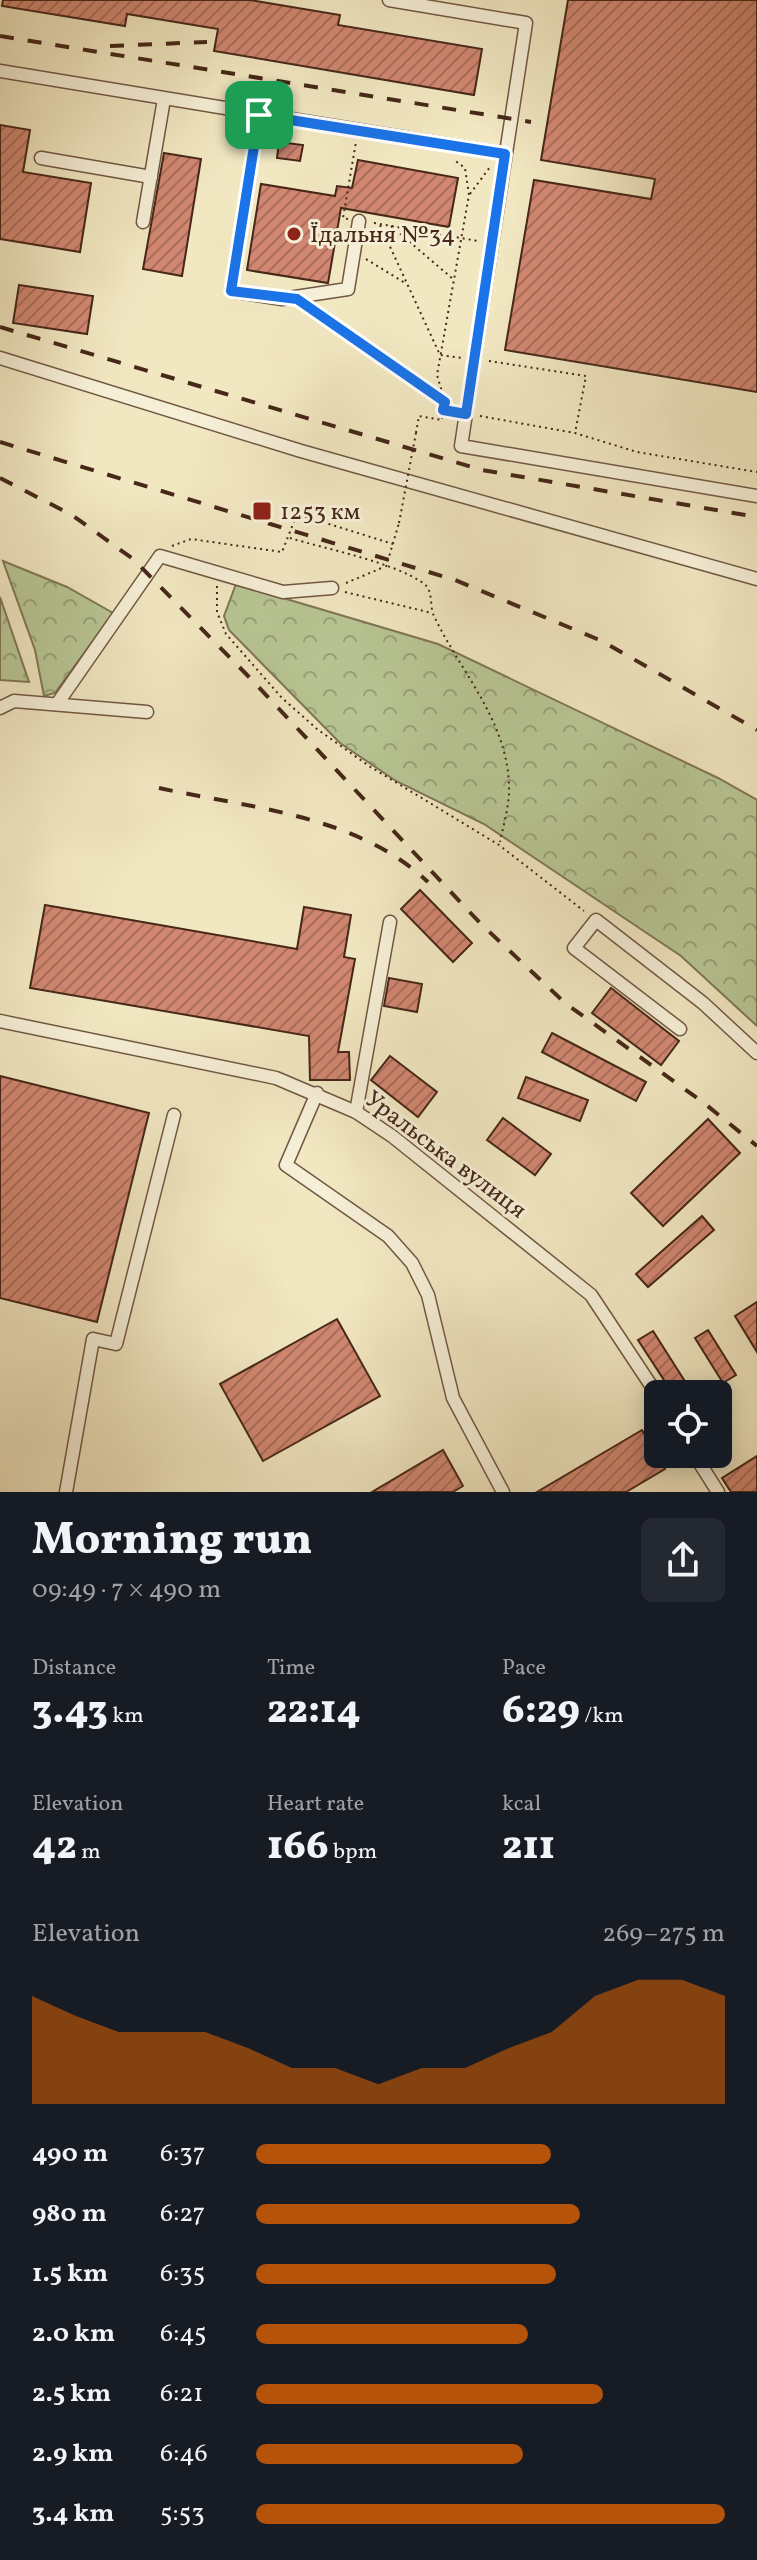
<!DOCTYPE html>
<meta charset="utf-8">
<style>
body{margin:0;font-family:Vollkorn,serif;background:#242831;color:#f1f3f6;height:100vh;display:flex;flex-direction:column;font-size:30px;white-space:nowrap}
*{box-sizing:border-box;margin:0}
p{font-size:26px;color:#9ea1a6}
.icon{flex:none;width:44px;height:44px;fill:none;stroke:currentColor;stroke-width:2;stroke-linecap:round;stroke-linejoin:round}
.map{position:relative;height:1492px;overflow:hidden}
.panel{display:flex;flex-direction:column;background:#171b24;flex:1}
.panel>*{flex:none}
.fabs{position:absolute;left:644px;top:1380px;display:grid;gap:16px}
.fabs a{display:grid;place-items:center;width:88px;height:88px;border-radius:12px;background:#171b24;box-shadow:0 4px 20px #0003;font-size:40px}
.pin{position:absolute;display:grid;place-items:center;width:68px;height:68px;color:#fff;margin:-34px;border-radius:16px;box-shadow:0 4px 12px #0006}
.round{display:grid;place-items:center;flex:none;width:84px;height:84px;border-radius:12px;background:#242831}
.headline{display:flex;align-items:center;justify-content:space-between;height:136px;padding:0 32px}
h1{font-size:44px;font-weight:800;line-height:60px}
.figures{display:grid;grid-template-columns:repeat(3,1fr);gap:12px;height:136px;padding:8px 32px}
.figures div{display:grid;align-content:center}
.figures b{font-size:40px;font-weight:800}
.figures small{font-size:22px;font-weight:400}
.figures p{font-size:22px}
.chart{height:224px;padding:16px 32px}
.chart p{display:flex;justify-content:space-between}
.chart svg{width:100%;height:144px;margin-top:8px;fill:#b45309;opacity:.7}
ul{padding:0 32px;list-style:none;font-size:26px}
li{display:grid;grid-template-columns:128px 96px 1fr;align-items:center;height:60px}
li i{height:20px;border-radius:10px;background:#b45309}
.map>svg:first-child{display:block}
.forest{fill:url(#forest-crowns);stroke:#7f7656;stroke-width:2}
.building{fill:url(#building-hatch);stroke:#462718;stroke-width:2}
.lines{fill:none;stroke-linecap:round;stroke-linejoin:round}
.minor-casing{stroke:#715742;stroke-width:15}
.path{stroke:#462718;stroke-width:2;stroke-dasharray:2 4;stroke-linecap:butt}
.minor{stroke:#f6efd7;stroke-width:12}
.rail{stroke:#462718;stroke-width:4;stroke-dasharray:14 14;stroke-linecap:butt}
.path-bridge{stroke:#462718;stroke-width:2;stroke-dasharray:2 4;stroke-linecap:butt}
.route-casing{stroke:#fff;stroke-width:16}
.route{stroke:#1a73e8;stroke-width:10}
.poi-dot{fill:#8f2418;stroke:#f6efd7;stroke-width:3}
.labels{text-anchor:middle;stroke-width:6;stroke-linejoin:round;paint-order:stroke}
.poi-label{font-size:24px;fill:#462718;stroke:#f6efd7;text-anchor:start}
.street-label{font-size:24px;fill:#462718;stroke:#f6efd7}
</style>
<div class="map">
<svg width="757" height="1492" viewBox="0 0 757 1492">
<defs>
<pattern id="forest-crowns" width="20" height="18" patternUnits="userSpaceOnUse" patternTransform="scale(2)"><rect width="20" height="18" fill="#b8c694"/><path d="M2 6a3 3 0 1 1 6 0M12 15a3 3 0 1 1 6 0" fill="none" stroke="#97a178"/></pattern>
<pattern id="building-hatch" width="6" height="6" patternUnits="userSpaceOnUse" patternTransform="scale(2)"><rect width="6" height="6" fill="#d18771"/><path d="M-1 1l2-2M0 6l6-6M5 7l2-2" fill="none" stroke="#ab6e5c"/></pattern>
</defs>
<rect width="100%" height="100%" fill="#f1e7c1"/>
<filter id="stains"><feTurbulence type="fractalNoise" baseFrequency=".0025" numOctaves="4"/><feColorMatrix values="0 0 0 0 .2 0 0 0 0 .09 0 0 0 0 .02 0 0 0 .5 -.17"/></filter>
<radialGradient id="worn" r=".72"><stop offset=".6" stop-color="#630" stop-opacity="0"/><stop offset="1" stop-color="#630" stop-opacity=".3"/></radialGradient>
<g class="forest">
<polygon points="3,561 67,587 113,613 55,693 44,696 35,650"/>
<polygon points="236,584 438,644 718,778 757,800 757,1026 681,956 484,824 396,781 340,743 229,630 224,616"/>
<polygon points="0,597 29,682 0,680"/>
</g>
<g class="building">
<polygon points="3,0 250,0 340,15 338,25 482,49 474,95 214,51 218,29 127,14 125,26 2,6"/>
<polygon points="568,0 757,0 757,392 505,350 534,180 651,199 655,179 541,160"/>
<polygon points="0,125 30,130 23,172 91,183 80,252 0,239"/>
<polygon points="279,142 303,145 300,161 277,158"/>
<polygon points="164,153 201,159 182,276 143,269"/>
<polygon points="358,160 458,178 449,227 341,208 328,283 247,270 261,184 335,196 337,186 352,188"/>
<polygon points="19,285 93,296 87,334 13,323"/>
<polygon points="420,890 472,943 453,962 401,909"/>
<polygon points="45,905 297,949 304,907 351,915 344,957 355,959 338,1052 349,1052 350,1080 310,1080 309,1036 30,988"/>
<polygon points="389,978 422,984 417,1012 384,1006"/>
<polygon points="611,988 679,1041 661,1065 592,1013"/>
<polygon points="552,1033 646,1082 636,1101 542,1052"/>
<polygon points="390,1056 437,1092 418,1117 371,1080"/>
<polygon points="0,1076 149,1113 97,1322 0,1298"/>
<polygon points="526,1077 588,1100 580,1121 518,1098"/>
<polygon points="503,1118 551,1154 535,1175 487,1140"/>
<polygon points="708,1119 740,1153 663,1226 631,1193"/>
<polygon points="702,1216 714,1230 648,1287 636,1274"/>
<polygon points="757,1302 757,1352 735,1316"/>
<polygon points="337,1319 380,1396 263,1461 220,1384"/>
<polygon points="708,1330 736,1375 723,1383 695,1338"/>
<polygon points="653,1331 693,1394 673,1394 638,1340"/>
<polygon points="642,1430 665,1469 626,1492 537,1492"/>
<polygon points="443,1450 463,1486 453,1492 372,1492"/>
<polygon points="757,1456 757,1492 731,1492 722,1478"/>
</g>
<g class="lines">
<defs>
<g id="minor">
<polyline points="389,0 526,23 461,446 757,496"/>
<polyline points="0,71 505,154"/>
<polyline points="259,115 231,291 282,299 348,289 359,221"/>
<polyline points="41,158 151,177"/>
<polyline points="143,222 164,99"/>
<polyline points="0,358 301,451 757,579"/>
<polyline points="57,704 160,556 283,592 332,588"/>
<polyline points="0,708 14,701 147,712"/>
<polyline points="0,1021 276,1078 356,1112 392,1136 591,1295 658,1396"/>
<polyline points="680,1029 574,948 596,920 703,1003 757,1053"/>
<polyline points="317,1093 286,1165 388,1236 412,1263 428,1295 453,1398 503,1492"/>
<polyline points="356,1112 390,922"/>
<polyline points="694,1454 718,1492"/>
<polyline points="66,1492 93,1339 116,1344 174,1115"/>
</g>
</defs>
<use href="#minor" class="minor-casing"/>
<g class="path">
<polyline points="470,194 490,167"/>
<polyline points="348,219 343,218 356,142"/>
<polyline points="374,223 478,241"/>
<polyline points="380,225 440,355 462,358"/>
<polyline points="391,226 453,279"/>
<polyline points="366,259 405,283"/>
<polyline points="311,309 444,401"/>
<polyline points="489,361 586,376 575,433"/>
<polyline points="480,416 575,433 637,452 757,472"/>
<polyline points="416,433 419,416 442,420 445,402 437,375 469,195 465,168 454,160"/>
<path d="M290,538c36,11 103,24 133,45 11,7 6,23 11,33 28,59 77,108 75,178 -1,16 -6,33 -9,48"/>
<polyline points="172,546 191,539 282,552 297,514 393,544"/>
<polyline points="386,567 399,523"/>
<polyline points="346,583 384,567"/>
<polyline points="217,586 217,612 226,634 282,698 317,729 369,766 499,845 584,911"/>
<polyline points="345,592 432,613"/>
</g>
<use href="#minor" class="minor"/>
<g class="rail">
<polyline points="0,36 531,122"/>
<polyline points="110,46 207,42"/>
<polyline points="0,327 482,470 757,517"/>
<polyline points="0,442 455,580 602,641 757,730"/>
<polyline points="0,478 72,515 133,559 251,679 480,923 565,1003 704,1103 757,1146"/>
<path d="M159,788c92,20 198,27 269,94"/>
</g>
<polyline class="path-bridge" points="399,523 416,433"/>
</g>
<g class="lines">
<defs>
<polygon id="route" points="259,115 505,154 466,414 443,410 445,402 297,299 231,291"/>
</defs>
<use href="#route" class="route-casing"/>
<use href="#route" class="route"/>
</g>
<g class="poi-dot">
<circle cx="294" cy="234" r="8"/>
<rect x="252" y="501" width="20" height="20" rx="4"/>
</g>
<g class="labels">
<g class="poi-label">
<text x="310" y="242">Їдальня №34</text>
<text x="280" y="519">1253 км</text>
</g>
<g class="street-label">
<text transform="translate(446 1154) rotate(37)" y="8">Уральська вулиця</text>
</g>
</g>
<rect width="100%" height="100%" filter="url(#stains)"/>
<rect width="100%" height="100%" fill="url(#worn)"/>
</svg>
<div class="fabs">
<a><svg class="icon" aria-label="locate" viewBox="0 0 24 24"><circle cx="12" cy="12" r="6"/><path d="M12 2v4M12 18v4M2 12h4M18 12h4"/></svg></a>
</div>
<div class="pin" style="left:259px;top:115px;background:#1e9e55"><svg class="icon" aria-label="arrive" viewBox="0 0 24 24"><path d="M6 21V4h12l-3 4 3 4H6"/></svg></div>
</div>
<section class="panel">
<div class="headline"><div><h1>Morning run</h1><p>09:49 · 7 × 490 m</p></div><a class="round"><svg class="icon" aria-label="share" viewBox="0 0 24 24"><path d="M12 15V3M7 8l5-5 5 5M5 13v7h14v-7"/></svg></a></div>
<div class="figures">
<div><p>Distance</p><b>3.43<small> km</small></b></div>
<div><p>Time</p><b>22:14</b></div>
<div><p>Pace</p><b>6:29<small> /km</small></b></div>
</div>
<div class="figures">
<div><p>Elevation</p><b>42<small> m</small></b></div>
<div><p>Heart rate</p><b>166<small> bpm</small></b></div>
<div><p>kcal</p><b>211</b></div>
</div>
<div class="chart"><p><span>Elevation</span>269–275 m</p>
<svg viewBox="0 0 160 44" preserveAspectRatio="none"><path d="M0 44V11L10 17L20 22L30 22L40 22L50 27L60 33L70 33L80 38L90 33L100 33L110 27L120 22L130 11L140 6L150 6L160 11V44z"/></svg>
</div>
<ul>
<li><b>490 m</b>6:37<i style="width:63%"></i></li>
<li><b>980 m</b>6:27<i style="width:69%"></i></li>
<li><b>1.5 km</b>6:35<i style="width:64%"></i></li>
<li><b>2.0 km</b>6:45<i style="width:58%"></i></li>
<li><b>2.5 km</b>6:21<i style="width:74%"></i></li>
<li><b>2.9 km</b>6:46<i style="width:57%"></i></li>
<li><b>3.4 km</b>5:53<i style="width:100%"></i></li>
</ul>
</section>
